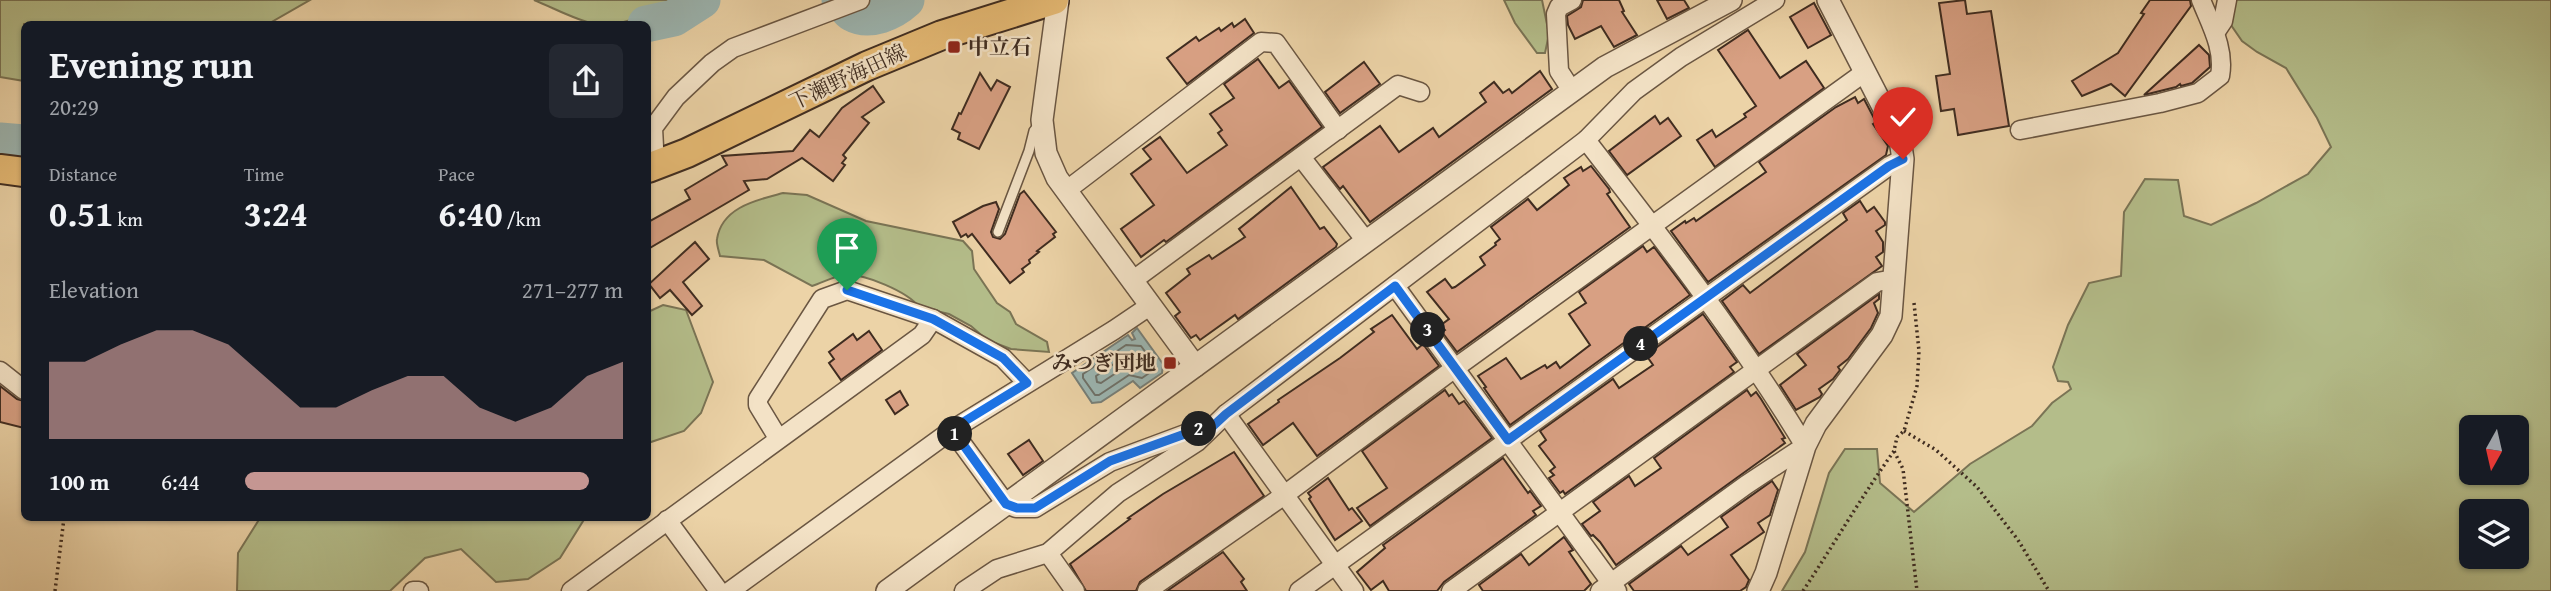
<!DOCTYPE html>
<meta charset="utf-8">
<style>
body{margin:0;font-family:"Gentium Book Plus","Noto Serif JP",serif;background:#242831;color:#f1f3f6;height:100vh;display:flex;flex-direction:column;font-size:26px;white-space:nowrap}
*{box-sizing:border-box;margin:0}
p{font-size:23px;color:#9ea1a6}
.icon{flex:none;width:38px;height:38px;fill:none;stroke:currentColor;stroke-width:2;stroke-linecap:round;stroke-linejoin:round}
.map{position:relative;flex:1;overflow:hidden}
.side{position:absolute;left:21px;top:21px;width:630px;height:500px;display:flex;flex-direction:column;background:#171b24;border-radius:10px;box-shadow:0 2px 5px #0004}
.side>*{flex:none}
.needle{width:46px;rotate:188deg}
.fabs{position:absolute;left:2459px;top:415px;display:grid;gap:14px}
.fabs a{display:grid;place-items:center;width:70px;height:70px;border-radius:10px;background:#171b24;box-shadow:0 2px 5px #0004;font-size:35px}
.pin{position:absolute;display:grid;place-items:center;width:60px;height:60px;color:#fff;margin:-72px -30px;border-radius:50% 50% 50% 0;rotate:-45deg;box-shadow:0 0 7px #0007}
.pin .icon{rotate:45deg}
.km{position:absolute;width:35px;height:35px;margin:-18px;border-radius:50%;background:#222;color:#fff;font-size:19px;line-height:35px;text-align:center}
.round{display:grid;place-items:center;flex:none;width:74px;height:74px;border-radius:10px;background:#242831}
.headline{display:flex;align-items:center;justify-content:space-between;height:119px;padding:0 28px}
h1{font-size:38px;font-weight:700;line-height:52px}
.metrics{display:grid;grid-template-columns:repeat(3,1fr);gap:10px;height:119px;padding:7px 28px}
.metrics div{display:grid;align-content:center}
.metrics b{font-size:35px;font-weight:700}
.metrics small{font-size:19px;font-weight:400}
.metrics p{font-size:19px}
.chart{height:196px;padding:14px 28px}
.chart p{display:flex;justify-content:space-between}
.chart svg{width:100%;height:126px;margin-top:7px;fill:#c59692;opacity:.7}
ul{padding:0 28px;list-style:none;font-size:23px}
li{display:grid;grid-template-columns:112px 84px 1fr;align-items:center;height:52px}
li i{height:18px;border-radius:9px;background:#c59692}
.map>svg:first-child{display:block}
.green{fill:#b4bd8a;stroke:#7a7455;stroke-width:2;fill-rule:evenodd}
.water{fill:#9cb6b2;stroke:#777f78;stroke-width:2}
.lines{fill:none;stroke-linecap:round;stroke-linejoin:round}
.shore{stroke:#6e7169;stroke-width:2}
.river{stroke:#9cb6b2;stroke-width:37}
.building{fill:#d8a083;stroke:#3f2c20;stroke-width:2}
.service-casing{stroke:#6a5642;stroke-width:12}
.minor-casing{stroke:#6a5642;stroke-width:21}
.tertiary-casing{stroke:#6a5642;stroke-width:24}
.primary-casing{stroke:#3f2c20;stroke-width:32}
.path{stroke:#3f2c20;stroke-width:3.5;stroke-dasharray:2 3.5;stroke-linecap:butt}
.service{stroke:#f3e2c6;stroke-width:9}
.minor{stroke:#f3e2c6;stroke-width:18}
.tertiary{stroke:#f3e2c6;stroke-width:21}
.primary{stroke:#e6ba74;stroke-width:28}
.route-casing{stroke:#fff;stroke-width:14}
.route{stroke:#1a73e8;stroke-width:9}
.poi-dot{fill:#8f2418;stroke:#f3e2c6;stroke-width:2.5}
.labels{text-anchor:middle;stroke-width:5;stroke-linejoin:round;paint-order:stroke}
.poi-label{font-size:21px;font-weight:bold;fill:#3f2c20;stroke:#f3e2c6;text-anchor:start}
.street-label{font-size:21px;fill:#3f2c20;stroke:#f3e2c6}
</style>
<div class="map">
<svg width="2551" height="591" viewBox="0 0 2551 591">
<rect width="100%" height="100%" fill="#ecd3a7"/>
<filter id="stains"><feTurbulence type="fractalNoise" baseFrequency=".00286" numOctaves="4"/><feColorMatrix values="0 0 0 0 .2 0 0 0 0 .09 0 0 0 0 .02 0 0 0 .5 -.17"/></filter>
<radialGradient id="worn" r=".72"><stop offset=".6" stop-color="#630" stop-opacity="0"/><stop offset="1" stop-color="#630" stop-opacity=".3"/></radialGradient>
<g class="green">
<polygon points="0,0 310,0 268,24 24,24 24,81 0,77"/>
<path d="M534,0h138c-19,12 -54,29 -77,24 -20,-4 -41,-16 -61,-24z"/>
<polygon points="1504,0 1542,0 1549,34 1545,53 1537,53 1515,23"/>
<path d="M2235,0h316v591h-769l23,-39 24,-79 16,-24h32l3,34 34,29 56,-48 62,-38 20,-23 19,-14 -3,-7 -10,-1 -5,-14 15,-42 21,-42 32,-7 3,-64 21,-33 33,1 6,36 27,9 45,-22 52,-29 23,-27 -14,-29 -31,-50 -29,-16 -15,-11 -11,-16zM2471,427h45v45h-45zM2471,511h45v45h-45z"/>
<path d="M783,193l24,2 59,26 97,20 9,10 2,18 23,34 13,9 6,12 31,18 2,10 -38,-3 -24,-9 -16,-14 -22,-12 -30,-7c-11,-15 -55,-34 -75,-32 -10,1 -22,8 -32,11l-48,-26 -44,-4c-1,-5 -4,-12 -3,-17 5,-32 40,-39 66,-46z"/>
<polygon points="663,305 686,310 713,382 701,413 684,431 648,443 648,312"/>
<polygon points="260,518 585,518 560,558 528,579 496,582 461,549 425,558 390,591 237,591 238,553"/>
</g>
<polygon class="water" points="1137,328 1163,364 1162,373 1140,388 1133,381 1101,402 1092,403 1072,373 1128,335 1132,340 1135,339 1132,333"/>
<g class="lines">
<g class="shore">
<polygon points="1126,345 1141,346 1155,365 1155,369 1142,378 1129,375 1099,395 1095,395 1083,378 1083,374"/>
<polygon points="1127,355 1137,356 1141,364 1125,367 1101,383 1097,382 1096,376"/>
</g>
<g class="river">
<path d="M840,0c4,4 8,11 12,13 18,10 41,-1 54,-13"/>
<polyline points="646,24 674,18 702,0"/>
<polyline points="0,141 24,143"/>
</g>
</g>
<g class="building">
<polygon points="1583,0 1619,0 1624,11 1622,12 1637,35 1614,47 1601,26 1575,39 1568,25 1567,16 1581,7"/>
<polygon points="1657,0 1684,0 1689,8 1667,19"/>
<polygon points="1965,0 1967,14 1991,11 2009,126 1958,135 1954,109 1941,111 1936,76 1950,74 1939,3"/>
<polygon points="2150,0 2190,0 2191,6 2125,96 2111,84 2082,96 2072,81 2118,53 2144,14 2141,13"/>
<polygon points="1814,3 1831,35 1808,48 1790,17"/>
<polygon points="1245,19 1254,33 1187,84 1167,58 1196,37 1199,41 1219,28 1221,31 1232,23 1234,27"/>
<polygon points="1748,30 1780,78 1806,61 1824,88 1715,167 1697,140 1712,130 1716,137 1746,117 1744,114 1756,106 1718,50"/>
<polygon points="2199,45 2209,55 2210,67 2192,83 2181,86 2180,84 2176,87 2144,95"/>
<polygon points="1258,59 1279,88 1289,81 1322,127 1166,242 1164,240 1141,257 1121,229 1154,205 1131,174 1151,159 1143,149 1160,137 1187,173 1227,145 1218,133 1222,130 1210,114 1234,98 1224,84"/>
<polygon points="1364,62 1380,84 1340,113 1325,92"/>
<polygon points="1540,71 1552,89 1370,222 1343,186 1340,189 1323,167 1380,126 1399,152 1433,128 1439,137 1486,102 1480,93 1494,82 1503,93 1509,89 1512,93"/>
<polygon points="980,73 991,90 997,80 1010,87 979,149 958,139 960,133 952,129 959,113 961,114"/>
<polygon points="873,86 884,102 862,117 869,123 843,155 846,158 842,163 845,165 833,181 802,158 767,179 744,181 749,190 648,249 648,222 690,199 685,190 727,165 722,156 793,151 810,130 819,137 842,108"/>
<polygon points="1855,97 1858,103 1864,99 1876,122 1873,124 1888,146 1886,155 1708,282 1671,231 1685,221 1686,223 1694,218 1696,221 1766,172 1759,162 1836,107"/>
<polygon points="1655,116 1660,124 1668,118 1681,136 1627,175 1609,151"/>
<polygon points="1591,166 1609,189 1610,192 1607,194 1630,227 1457,352 1442,332 1445,330 1441,325 1449,319 1427,292 1445,279 1452,288 1455,287 1485,265 1480,257 1496,245 1495,243 1500,239 1491,227 1528,199 1537,210 1569,185 1564,178 1581,167 1583,171"/>
<polygon points="1291,187 1320,229 1324,227 1337,244 1336,247 1238,319 1235,315 1200,340 1196,335 1191,338 1175,316 1180,312 1166,293 1190,274 1187,269 1209,255 1212,259 1245,237 1239,229"/>
<polygon points="1024,191 1056,232 1053,234 1055,237 1037,251 1039,252 1029,260 1030,263 1022,269 1024,272 1010,283 972,234 968,237 966,234 961,237 953,222 983,206 996,202 999,209 991,232 993,237 1000,239 1005,234 1020,194"/>
<polygon points="1860,201 1867,212 1874,207 1885,222 1885,225 1876,231 1883,242 1883,252 1876,257 1882,266 1759,354 1722,301 1743,285 1750,293 1847,220 1843,213"/>
<polygon points="695,242 709,259 683,282 702,306 692,315 670,290 660,298 649,284"/>
<polygon points="1643,246 1647,252 1654,247 1690,295 1510,425 1484,388 1486,387 1478,376 1506,358 1521,379 1545,365 1547,368 1556,362 1560,368 1590,345 1569,314 1586,303 1579,292"/>
<polygon points="1879,294 1879,299 1874,303 1878,313 1871,328 1848,359 1838,367 1840,370 1833,379 1819,389 1822,394 1820,397 1796,410 1780,385 1806,365 1797,354"/>
<polygon points="1703,314 1737,362 1730,367 1734,372 1565,494 1563,491 1560,493 1549,478 1554,475 1550,471 1555,467 1539,446 1546,440 1540,431 1613,379 1619,388 1653,365 1646,355"/>
<polygon points="1392,315 1417,349 1423,344 1439,366 1317,456 1293,423 1263,445 1248,424 1279,402 1278,400 1340,358 1374,332 1371,329"/>
<polygon points="869,331 882,350 841,380 829,363 834,359 829,352 853,334 857,340"/>
<polygon points="0,386 17,399 24,401 24,428 0,422"/>
<polygon points="1445,390 1449,396 1452,394 1459,404 1464,401 1492,438 1370,526 1357,508 1387,488 1362,451"/>
<polygon points="1747,390 1751,396 1756,392 1761,399 1785,438 1782,439 1785,443 1616,565 1600,542 1593,535 1591,536 1582,524 1600,511 1593,502 1629,476 1635,486 1661,468 1654,458"/>
<polygon points="900,391 908,405 895,414 886,400"/>
<polygon points="1029,440 1043,461 1023,475 1008,454"/>
<polygon points="1234,452 1264,496 1140,582 1136,591 1086,591 1070,564 1130,519 1128,518 1163,494"/>
<polygon points="1503,458 1528,493 1530,491 1541,506 1533,511 1536,515 1444,582 1437,591 1389,591 1383,581 1371,590 1357,572 1385,548 1383,545"/>
<polygon points="1328,478 1349,510 1352,508 1362,521 1335,540 1309,499 1311,497 1308,493"/>
<polygon points="1772,481 1778,490 1770,515 1758,523 1764,532 1731,555 1749,580 1746,587 1740,591 1634,591 1629,584 1681,546 1688,555 1728,527 1721,517"/>
<polygon points="1564,537 1573,550 1569,552 1591,584 1584,591 1483,591 1479,585 1521,554 1529,565"/>
<polygon points="1223,552 1244,579 1241,582 1247,591 1167,591"/>
</g>
<g class="lines">
<defs>
<polyline id="service" points="998,232 1029,151 1034,131 1039,125"/>
<g id="minor">
<polyline points="1572,0 1559,7 1556,14 1559,71 1572,91"/>
<polyline points="2215,33 2223,21 2227,0"/>
<path d="M2020,130l140,-27 38,-10 22,-17c5,-27 -9,-51 -19,-76"/>
<path d="M1586,140c76,98 154,199 219,306l-59,39 -146,106"/>
<polyline points="1301,157 1366,241"/>
<polyline points="655,166 653,128 676,97 712,63 733,48 860,0"/>
<polyline points="1067,190 1261,42 1276,43 1338,130"/>
<polyline points="1132,281 1398,85 1420,92"/>
<polyline points="1395,286 1617,591"/>
<polyline points="0,371 24,390"/>
<polyline points="1226,414 1354,591"/>
<polyline points="952,430 1006,504 1016,508 1035,508 1110,462 1196,430 1212,427"/>
<polyline points="778,438 758,405 758,399 822,299 847,290 933,319 1003,358 1027,383"/>
<polyline points="667,520 719,591"/>
<polyline points="1048,553 1075,591"/>
<polyline points="413,591 419,591"/>
<polyline points="571,591 922,335 933,319"/>
<polyline points="730,591 952,430 1114,330 1151,305"/>
<polyline points="964,591 997,569 1048,553 1118,493 1197,442 1226,414 1586,140 1634,91 1681,57 1775,0"/>
<polyline points="1147,591 1283,496 1455,368 1865,72"/>
<polyline points="1299,591 1889,166 1903,159"/>
<polyline points="1451,591 1877,282 1894,279"/>
</g>
<g id="tertiary">
<polyline points="1058,0 1042,120 1046,153 1057,178 1195,366"/>
<polyline points="887,591 1605,67 1731,0"/>
<polyline points="1758,591 1766,573 1805,446 1816,424 1882,335 1891,316 1903,159 1900,140 1828,0"/>
</g>
<g id="primary">
<polyline points="648,168 687,153 867,66 942,35 1054,0"/>
<polyline points="0,169 24,172"/>
</g>
</defs>
<use href="#service" class="service-casing"/>
<use href="#minor" class="minor-casing"/>
<use href="#tertiary" class="tertiary-casing"/>
<use href="#primary" class="primary-casing"/>
<g class="path">
<polyline points="1914,303 1919,351 1917,386 1904,431 1897,437 1894,451 1903,469 1917,591"/>
<polyline points="1904,431 1936,450 1977,487 2018,540 2049,591"/>
<polyline points="55,591 64,518"/>
<path d="M1803,591c31,-47 59,-95 91,-140"/>
</g>
<use href="#service" class="service"/>
<use href="#minor" class="minor"/>
<use href="#tertiary" class="tertiary"/>
<use href="#primary" class="primary"/>
</g>
<g class="lines">
<defs>
<polyline id="route" points="847,290 933,319 1003,358 1027,383 952,429 1006,504 1017,508 1035,508 1110,461 1196,430 1212,427 1226,414 1395,286 1508,440 1889,166 1903,159"/>
</defs>
<use href="#route" class="route-casing"/>
<use href="#route" class="route"/>
</g>
<g class="poi-dot">
<rect x="947" y="40" width="14" height="14" rx="3.5"/>
<rect x="1163" y="356" width="14" height="14" rx="3.5"/>
</g>
<g class="labels">
<g class="poi-label">
<text x="968" y="54">中立石</text>
<text x="1156" y="370" text-anchor="end">みつぎ団地</text>
</g>
<g class="street-label">
<text transform="translate(848 77) rotate(-25)" y="7">下瀬野海田線</text>
</g>
</g>
<rect width="100%" height="100%" filter="url(#stains)"/>
<rect width="100%" height="100%" fill="url(#worn)"/>
</svg>
<div class="fabs">
<a><svg class="needle" viewBox="-14 -14 28 28"><path d="M0-13l5 13h-10z" fill="#e53935"/><path d="M0 13l5-13h-10z" fill="#9ea1a6"/></svg></a>
<a><svg class="icon" aria-label="layers" viewBox="0 0 24 24"><path d="M12 4l9 5-9 5-9-5zM3 14l9 5 9-5"/></svg></a>
</div>
<div class="pin" style="left:847px;top:290px;background:#1e9e55"><svg class="icon" aria-label="arrive" viewBox="0 0 24 24"><path d="M6 21V4h12l-3 4 3 4H6"/></svg></div>
<div class="pin" style="left:1903px;top:159px;background:#d93025"><svg class="icon" aria-label="check" viewBox="0 0 24 24"><path d="M5 12l5 5 9-10"/></svg></div>
<b class="km" style="left:955px;top:434px">1</b>
<b class="km" style="left:1199px;top:429px">2</b>
<b class="km" style="left:1428px;top:330px">3</b>
<b class="km" style="left:1641px;top:344px">4</b>
<section class="side">
<div class="headline"><div><h1>Evening run</h1><p>20:29</p></div><a class="round"><svg class="icon" aria-label="share" viewBox="0 0 24 24"><path d="M12 15V3M7 8l5-5 5 5M5 13v7h14v-7"/></svg></a></div>
<div class="metrics">
<div><p>Distance</p><b>0.51<small> km</small></b></div>
<div><p>Time</p><b>3:24</b></div>
<div><p>Pace</p><b>6:40<small> /km</small></b></div>
</div>
<div class="chart"><p><span>Elevation</span>271–277 m</p>
<svg viewBox="0 0 160 44" preserveAspectRatio="none"><path d="M0 44V17L10 17L20 11L30 6L40 6L50 11L60 22L70 33L80 33L90 27L100 22L110 22L120 33L130 38L140 33L150 22L160 17V44z"/></svg>
</div>
<ul>
<li><b>100 m</b>6:44<i style="width:91%"></i></li>
</ul>
</section>
</div>
